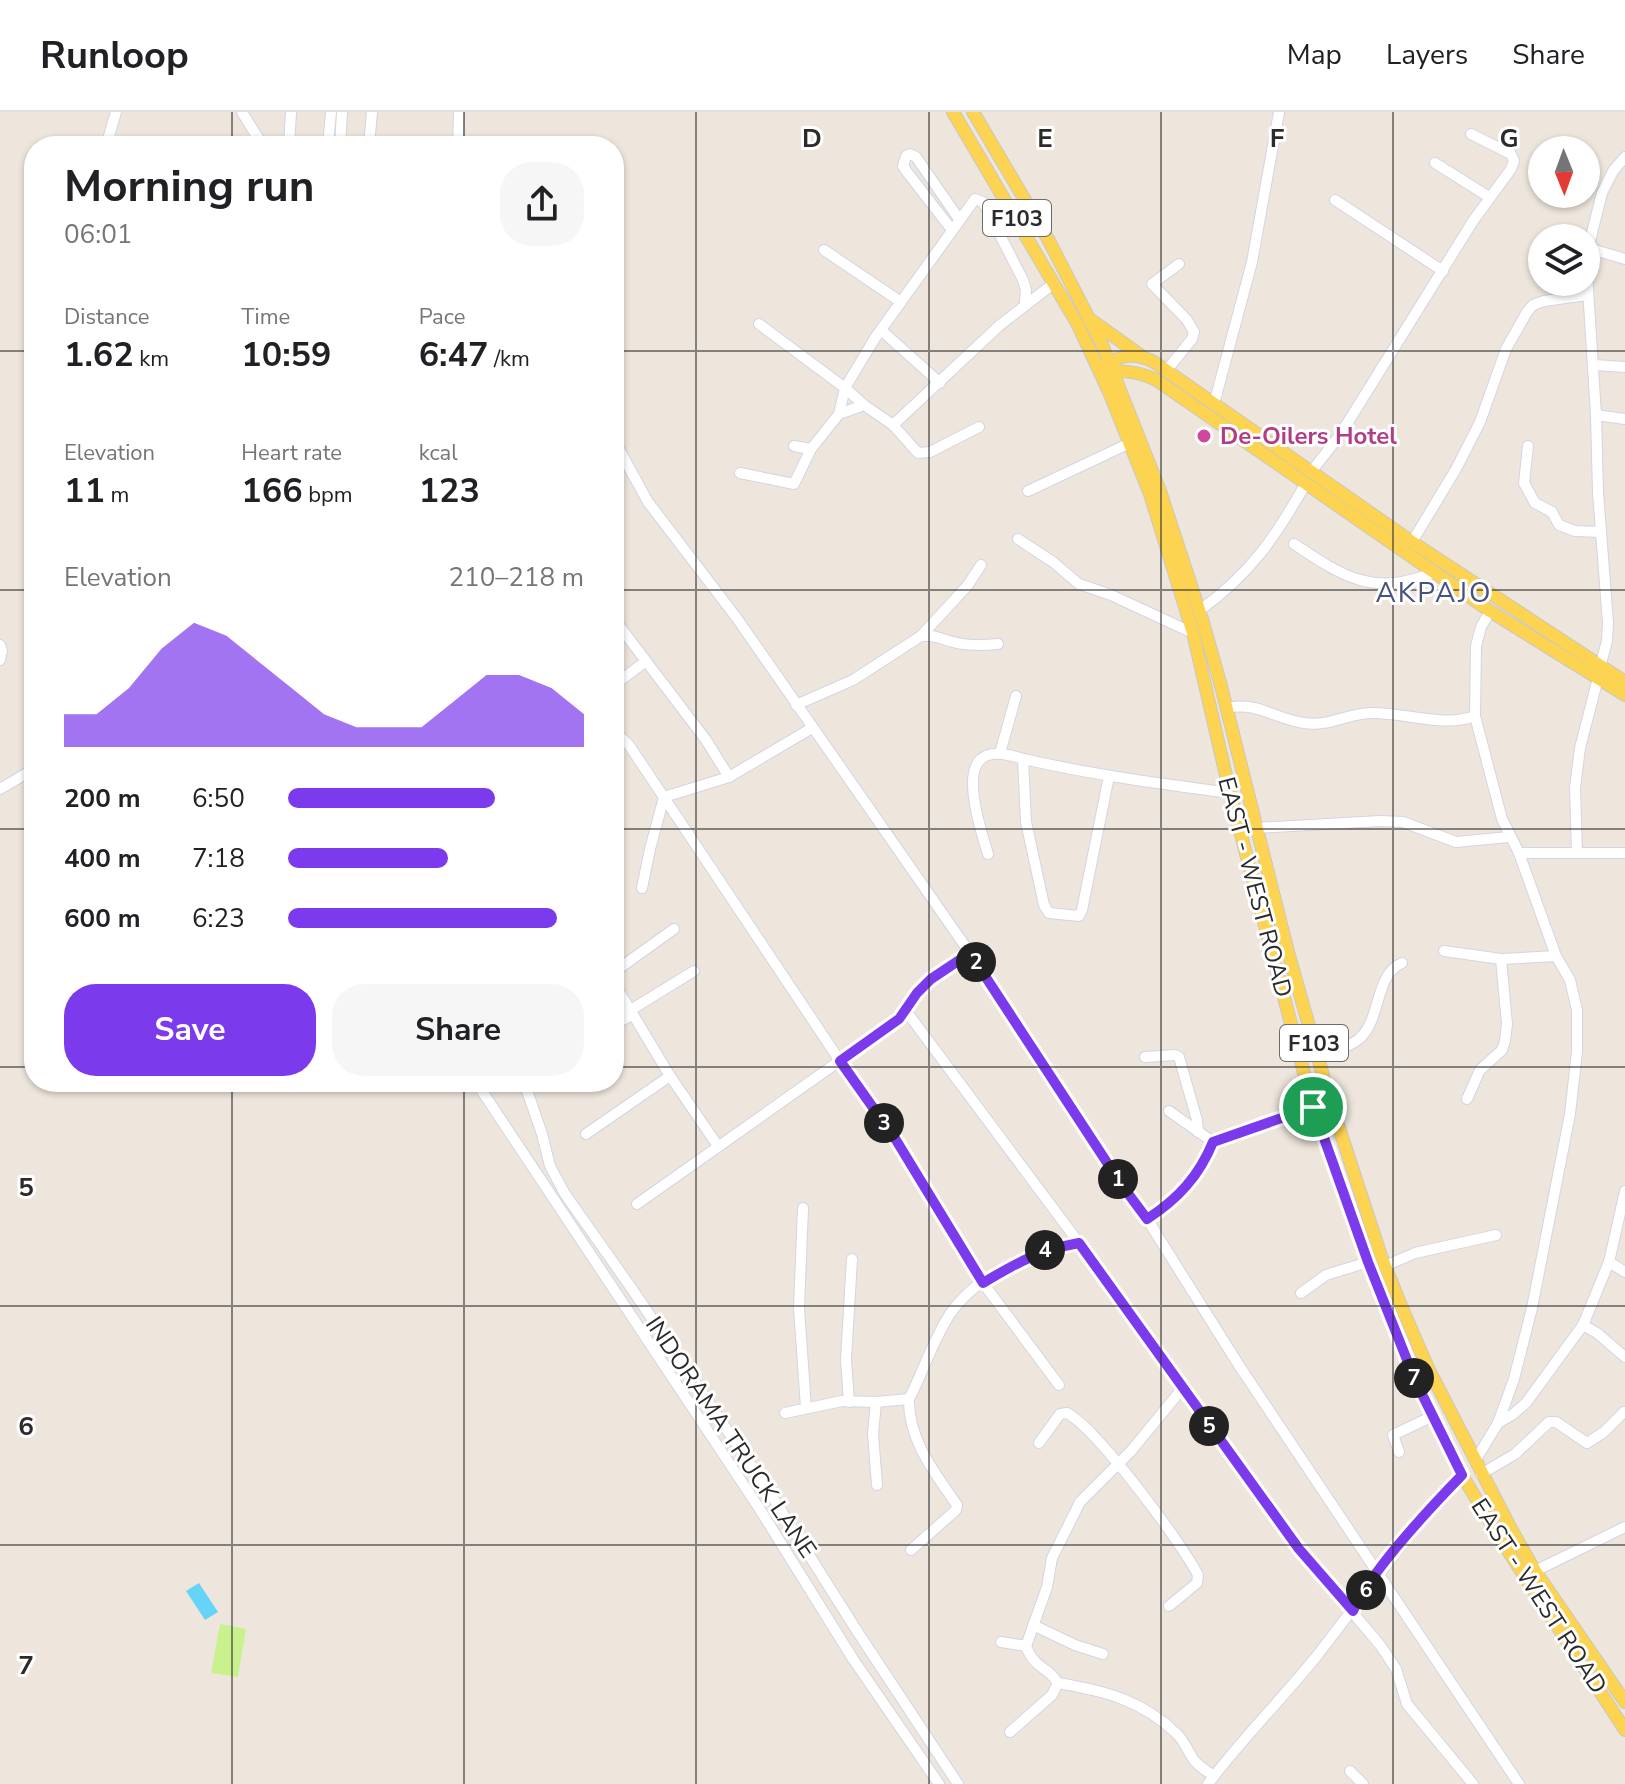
<!DOCTYPE html>
<meta charset="utf-8">
<style>
body{margin:0;font-family:"Nunito Sans",sans-serif;background:#f6f6f6;color:#202124;height:100vh;display:flex;flex-direction:column;font-size:30px;white-space:nowrap}
*{box-sizing:border-box;margin:0}
p{font-size:26px;color:#757577}
.icon{flex:none;width:44px;height:44px;fill:none;stroke:currentColor;stroke-width:2;stroke-linecap:round;stroke-linejoin:round}
.map{position:relative;flex:1;overflow:hidden}
.sheet{position:absolute;left:24px;top:24px;width:600px;height:956px;display:flex;flex-direction:column;background:#fff;border-radius:32px;box-shadow:0 2px 6px #0004}
.sheet>*{flex:none}
.needle{width:52px;rotate:179deg}
.buttons{position:absolute;left:1528px;top:24px;display:grid;gap:16px}
.buttons a{display:grid;place-items:center;width:72px;height:72px;border-radius:50%;background:#fff;box-shadow:0 2px 6px #0004;font-size:40px}
.pin{position:absolute;display:grid;place-items:center;width:68px;height:68px;color:#fff;margin:-34px;border:4px solid #fff;border-radius:50%;box-shadow:0 2px 8px #0007}
.km{position:absolute;width:40px;height:40px;margin:-20px;border-radius:50%;background:#222;color:#fff;font-size:22px;line-height:40px;text-align:center}
.round{display:grid;place-items:center;flex:none;width:84px;height:84px;border-radius:32px;background:#f6f6f6}
.summary{display:flex;align-items:center;justify-content:space-between;height:136px;padding:0 40px}
h1{font-size:44px;font-weight:700;line-height:60px}
.figures{display:grid;grid-template-columns:repeat(3,1fr);gap:12px;height:136px;padding:8px 40px}
.figures div{display:grid;align-content:center}
.figures b{font-size:34px;font-weight:700}
.figures small{font-size:22px;font-weight:400}
.figures p{font-size:22px}
.chart{height:224px;padding:16px 40px}
.chart p{display:flex;justify-content:space-between}
.chart svg{width:100%;height:144px;margin-top:8px;fill:#7c3aed;opacity:.7}
.button{display:flex;gap:16px;margin-top:auto;padding:16px 40px}
.button a{flex:1;height:92px;border-radius:32px;background:#7c3aed;color:#fff;font-size:32px;font-weight:700;line-height:92px;text-align:center}
.button a+a{background:#f6f6f6;color:#202124}
ul{padding:0 40px;list-style:none;font-size:26px}
li{display:grid;grid-template-columns:128px 96px 1fr;align-items:center;height:60px}
li i{height:20px;border-radius:10px;background:#7c3aed}
header{display:flex;align-items:center;gap:48px;box-sizing:border-box;height:112px;padding:0 40px;background:#fff;border-bottom:2px solid #e0e0e0}
header strong{font-size:38px}
nav{display:flex;gap:44px;margin-inline-start:auto;font-size:28px}
.map>svg:first-child{display:block}
.pitch{fill:#c9f28f}
.water{fill:#66d4f9}
.lines{fill:none;stroke-linecap:round;stroke-linejoin:round}
.minor-casing{stroke:#d1d5e5;stroke-width:12}
.major-casing{stroke:#c8c8c8;stroke-width:14}
.minor{stroke:#fff;stroke-width:10}
.major{stroke:#fdd352;stroke-width:12}
.route-casing{stroke:#fff;stroke-width:16}
.route{stroke:#7c3aed;stroke-width:10}
.grid{fill:none;stroke:#2b2b2b;stroke-width:2;stroke-opacity:0.55}
.hotel-dot{fill:#d1479c;stroke:#fff;stroke-width:3}
.labels{text-anchor:middle;stroke-width:6;stroke-linejoin:round;paint-order:stroke}
.shield{fill:#fff;stroke:#6b6b6b;stroke-width:2}
.shield-label{font-size:22px;font-weight:bold;fill:#2b2b2b}
.hotel-label{font-size:24px;font-weight:bold;fill:#b23c85;stroke:#fff;text-anchor:start}
.street-label{font-size:24px;fill:#2b2b2b;stroke:#fff}
.quarter-label{font-size:28px;letter-spacing:2px;fill:#475280;stroke:#fff}
.grid-label{font-size:26px;text-anchor:middle;font-weight:bold;fill:#2b2b2b;stroke:#fff;stroke-width:6;stroke-linejoin:round;paint-order:stroke}
</style>
<header>
<strong>Runloop</strong>
<nav><a>Map</a><a>Layers</a><a>Share</a></nav>
</header>
<div class="map">
<svg width="1625" height="1672" viewBox="0 0 1625 1672">
<rect width="100%" height="100%" fill="#eee6dc"/>
<polygon class="pitch" points="220,1512 246,1517 238,1565 211,1561"/>
<polygon class="water" points="199,1471 218,1500 205,1508 186,1479"/>
<g class="lines">
<defs>
<g id="minor">
<polyline points="242,0 263,34"/>
<polyline points="106,34 116,0"/>
<polyline points="289,34 291,0"/>
<polyline points="328,34 331,0"/>
<polyline points="340,34 342,0"/>
<polyline points="369,34 372,0"/>
<polyline points="458,34 459,0"/>
<polyline points="1435,51 1489,85"/>
<polyline points="1335,88 1443,159"/>
<polyline points="952,118 907,60 903,54 906,44 910,42 916,45 959,107"/>
<polyline points="1588,136 1625,147"/>
<polyline points="824,138 901,190"/>
<polyline points="759,212 845,276 864,293 893,313 918,341 930,340 979,315"/>
<polyline points="881,218 940,271"/>
<polyline points="1594,253 1625,255"/>
<polyline points="1166,259 1192,227 1194,220 1187,208 1152,172 1179,152"/>
<polyline points="1214,292 1252,150 1279,0"/>
<polyline points="839,302 845,276 875,226 975,87 983,90 1023,168 1026,178 1025,190"/>
<polyline points="1596,303 1625,307"/>
<polyline points="893,313 1000,213 1053,172"/>
<polyline points="614,328 648,390 736,505 970,841 1121,1072 1147,1107 1240,1255 1519,1672"/>
<polyline points="794,334 811,337 839,302 864,293"/>
<polyline points="1528,334 1524,371 1535,391 1552,400 1559,413 1575,419 1601,420"/>
<polyline points="1311,360 1340,323 1473,109 1511,57 1514,49 1511,42 1471,22"/>
<polyline points="740,361 794,372 811,337"/>
<polyline points="1028,379 1130,331"/>
<polyline points="1018,427 1053,450 1079,472 1111,483 1193,521"/>
<polyline points="1412,430 1456,357 1480,310 1506,237 1527,200 1533,193 1544,189 1587,183"/>
<path d="M1294,432c51,34 80,53 141,28"/>
<path d="M1199,499c52,-38 76,-73 107,-128"/>
<polyline points="614,507 706,628 729,665"/>
<polyline points="921,524 968,473 981,453"/>
<polyline points="0,533 2,539 0,548"/>
<polyline points="1600,555 1607,529 1608,511 1598,380 1596,303 1586,145 1602,81 1613,59 1625,45"/>
<polyline points="614,573 645,550"/>
<path d="M796,593l57,-25 68,-44c12,-2 20,3 32,6 14,4 30,3 45,2"/>
<path d="M1226,596c32,-7 48,11 78,15 24,4 43,-9 66,-10 34,-1 74,15 105,3"/>
<polyline points="614,619 629,633 840,949 896,1028 983,1171 1059,1273"/>
<polyline points="1000,641 1016,584"/>
<polyline points="1023,647 1026,710 1044,793 1049,801 1079,804 1082,798 1109,664"/>
<polyline points="0,677 34,657"/>
<polyline points="664,685 729,665 812,616"/>
<polyline points="1256,716 1380,709 1403,710 1456,730 1509,725"/>
<polyline points="1519,741 1625,741"/>
<polyline points="1577,741 1575,676 1580,636 1598,566"/>
<path d="M988,742c-6,-19 -26,-80 -7,-95 12,-11 33,-2 47,1 67,15 134,24 202,33"/>
<polyline points="642,776 650,737 664,685"/>
<polyline points="1444,839 1501,847 1556,844"/>
<polyline points="614,860 674,817"/>
<polyline points="614,871 670,964 718,1034"/>
<polyline points="906,899 1079,1131 1299,1437 1380,1533 1396,1557 1407,1592 1473,1672"/>
<polyline points="614,913 628,905 629,899 694,859"/>
<path d="M1317,943c14,-4 31,-7 42,-16 23,-20 15,-64 43,-76"/>
<polyline points="1145,945 1175,943 1179,945 1197,1008 1198,1020"/>
<polyline points="476,970 759,1396 853,1547 939,1672"/>
<polyline points="524,970 542,1022 550,1054 565,1082 632,1177 775,1389 857,1519 958,1672"/>
<polyline points="1467,987 1480,958 1502,938 1505,929 1507,912 1501,847"/>
<polyline points="1169,999 1213,1030"/>
<polyline points="586,1022 670,964"/>
<polyline points="637,1092 899,907 917,881 931,867 970,841"/>
<polyline points="803,1096 799,1196 806,1296"/>
<path d="M1147,1107c31,-20 52,-43 66,-77l100,-35"/>
<polyline points="1609,1150 1625,1160"/>
<polyline points="1385,1154 1415,1141 1496,1123"/>
<polyline points="1301,1181 1326,1163 1368,1150"/>
<polyline points="1583,1213 1597,1221 1625,1245"/>
<path d="M1182,1277l-51,62 -51,51 -28,56 -5,29 -21,59c9,24 22,20 32,37 47,8 84,17 119,51 8,8 11,18 17,26 5,7 13,11 20,16"/>
<polyline points="849,1290 846,1248 852,1147"/>
<polyline points="876,1290 873,1322 877,1373"/>
<polyline points="785,1301 842,1289 876,1290 909,1287"/>
<polyline points="1498,1311 1512,1303 1526,1291 1583,1213 1609,1150 1625,1079"/>
<path d="M1039,1331l21,-29 7,-1c30,16 114,129 131,162l-1,8 -28,23"/>
<polyline points="1399,1340 1393,1323 1433,1304"/>
<polyline points="1475,1349 1498,1311 1514,1267 1532,1196 1570,1002 1577,940 1577,898 1570,868 1556,844 1519,741 1502,707 1475,604 1476,534 1481,515 1490,499"/>
<polyline points="1481,1362 1515,1342 1549,1310 1556,1310 1587,1331 1604,1320 1624,1300"/>
<path d="M911,1438l45,-40 1,-5c-22,-32 -49,-65 -48,-106 14,-27 24,-59 41,-85 28,-41 83,-62 129,-71"/>
<polyline points="1535,1459 1625,1415"/>
<polyline points="1033,1513 1075,1533 1103,1542"/>
<polyline points="1001,1530 1026,1534"/>
<polyline points="1010,1620 1052,1583 1058,1571"/>
<polyline points="1350,1659 1363,1672"/>
<path d="M1208,1672c32,-43 73,-84 108,-127 48,-61 91,-125 146,-182"/>
</g>
<g id="major">
<polyline points="953,0 1078,213 1109,280 1150,382 1193,521 1230,681 1313,995 1368,1150 1415,1268 1462,1363 1499,1425 1625,1618"/>
<polyline points="973,0 1048,127 1101,230 1160,379 1202,507 1221,574 1288,840 1330,988 1381,1144 1402,1196 1428,1256 1511,1417 1535,1459 1625,1590"/>
<polyline points="1091,208 1140,243"/>
<path d="M1104,255c17,-13 31,-15 50,-5l258,180 213,140"/>
<path d="M1108,260c19,-2 34,0 50,9l332,230 135,84"/>
</g>
</defs>
<use href="#minor" class="minor-casing"/>
<use href="#major" class="major-casing"/>
<use href="#minor" class="minor"/>
<use href="#major" class="major"/>
</g>
<g class="lines">
<defs>
<path id="route" d="M970,841l151,231 26,35c31,-20 52,-43 66,-77l100,-35 55,155 47,118 47,95c-32,33 -91,95 -109,136l-54,-62 -220,-306c-39,7 -63,20 -96,40l-87,-143 -56,-79 59,-42 18,-26 14,-14z"/>
</defs>
<use href="#route" class="route-casing"/>
<use href="#route" class="route"/>
</g>
<path class="grid" d="M232,0v34M464,0v34M696,0v1672M929,0v1672M1161,0v1672M1393,0v1672M0,239h34M614,239h1011M0,478h34M614,478h1011M0,717h34M614,717h1011M0,955h34M614,955h1011M232,970v702M464,970v702M0,1194h1625M0,1433h1625"/>
<circle class="hotel-dot" cx="1204" cy="324" r="8"/>
<g class="labels">
<g class="shield">
<rect x="983" y="88" width="68" height="36" rx="6"/>
<rect x="1280" y="913" width="68" height="36" rx="6"/>
</g>
<g class="shield-label">
<text x="1017" y="114">F103</text>
<text x="1314" y="939">F103</text>
</g>
<g class="hotel-label">
<text x="1220" y="332">De-Oilers Hotel</text>
</g>
<g class="street-label">
<text transform="translate(1255 775) rotate(75)" y="8">EAST - WEST ROAD</text>
<text transform="translate(731 1325) rotate(56)" y="8">INDORAMA TRUCK LANE</text>
<text transform="translate(1539 1484) rotate(57)" y="8">EAST - WEST ROAD</text>
</g>
<g class="quarter-label">
<text x="1434" y="490">AKPAJO</text>
</g>
</g>
<g class="grid-label">
<text x="812" y="35">D</text>
<text x="1045" y="35">E</text>
<text x="1277" y="35">F</text>
<text x="1509" y="35">G</text>
<text x="26" y="1084">5</text>
<text x="26" y="1323">6</text>
<text x="26" y="1562">7</text>
</g>
</svg>
<div class="buttons">
<a><svg class="needle" viewBox="-14 -14 28 28"><path d="M0-13l5 13h-10z" fill="#e53935"/><path d="M0 13l5-13h-10z" fill="#757577"/></svg></a>
<a><svg class="icon" aria-label="layers" viewBox="0 0 24 24"><path d="M12 4l9 5-9 5-9-5zM3 14l9 5 9-5"/></svg></a>
</div>
<div class="pin" style="left:1313px;top:995px;background:#1e9e55"><svg class="icon" aria-label="arrive" viewBox="0 0 24 24"><path d="M6 21V4h12l-3 4 3 4H6"/></svg></div>
<b class="km" style="left:1118px;top:1067px">1</b>
<b class="km" style="left:976px;top:850px">2</b>
<b class="km" style="left:884px;top:1011px">3</b>
<b class="km" style="left:1045px;top:1138px">4</b>
<b class="km" style="left:1209px;top:1314px">5</b>
<b class="km" style="left:1366px;top:1478px">6</b>
<b class="km" style="left:1414px;top:1266px">7</b>
<section class="sheet">
<div class="summary"><div><h1>Morning run</h1><p>06:01</p></div><a class="round"><svg class="icon" aria-label="share" viewBox="0 0 24 24"><path d="M12 15V3M7 8l5-5 5 5M5 13v7h14v-7"/></svg></a></div>
<div class="figures">
<div><p>Distance</p><b>1.62<small> km</small></b></div>
<div><p>Time</p><b>10:59</b></div>
<div><p>Pace</p><b>6:47<small> /km</small></b></div>
</div>
<div class="figures">
<div><p>Elevation</p><b>11<small> m</small></b></div>
<div><p>Heart rate</p><b>166<small> bpm</small></b></div>
<div><p>kcal</p><b>123</b></div>
</div>
<div class="chart"><p><span>Elevation</span>210–218 m</p>
<svg viewBox="0 0 160 44" preserveAspectRatio="none"><path d="M0 44V34L10 34L20 26L30 14L40 6L50 10L60 18L70 26L80 34L90 38L100 38L110 38L120 30L130 22L140 22L150 26L160 34V44z"/></svg>
</div>
<ul>
<li><b>200 m</b>6:50<i style="width:70%"></i></li>
<li><b>400 m</b>7:18<i style="width:54%"></i></li>
<li><b>600 m</b>6:23<i style="width:91%"></i></li>
</ul>
<div class="button"><a>Save</a><a>Share</a></div>
</section>
</div>
